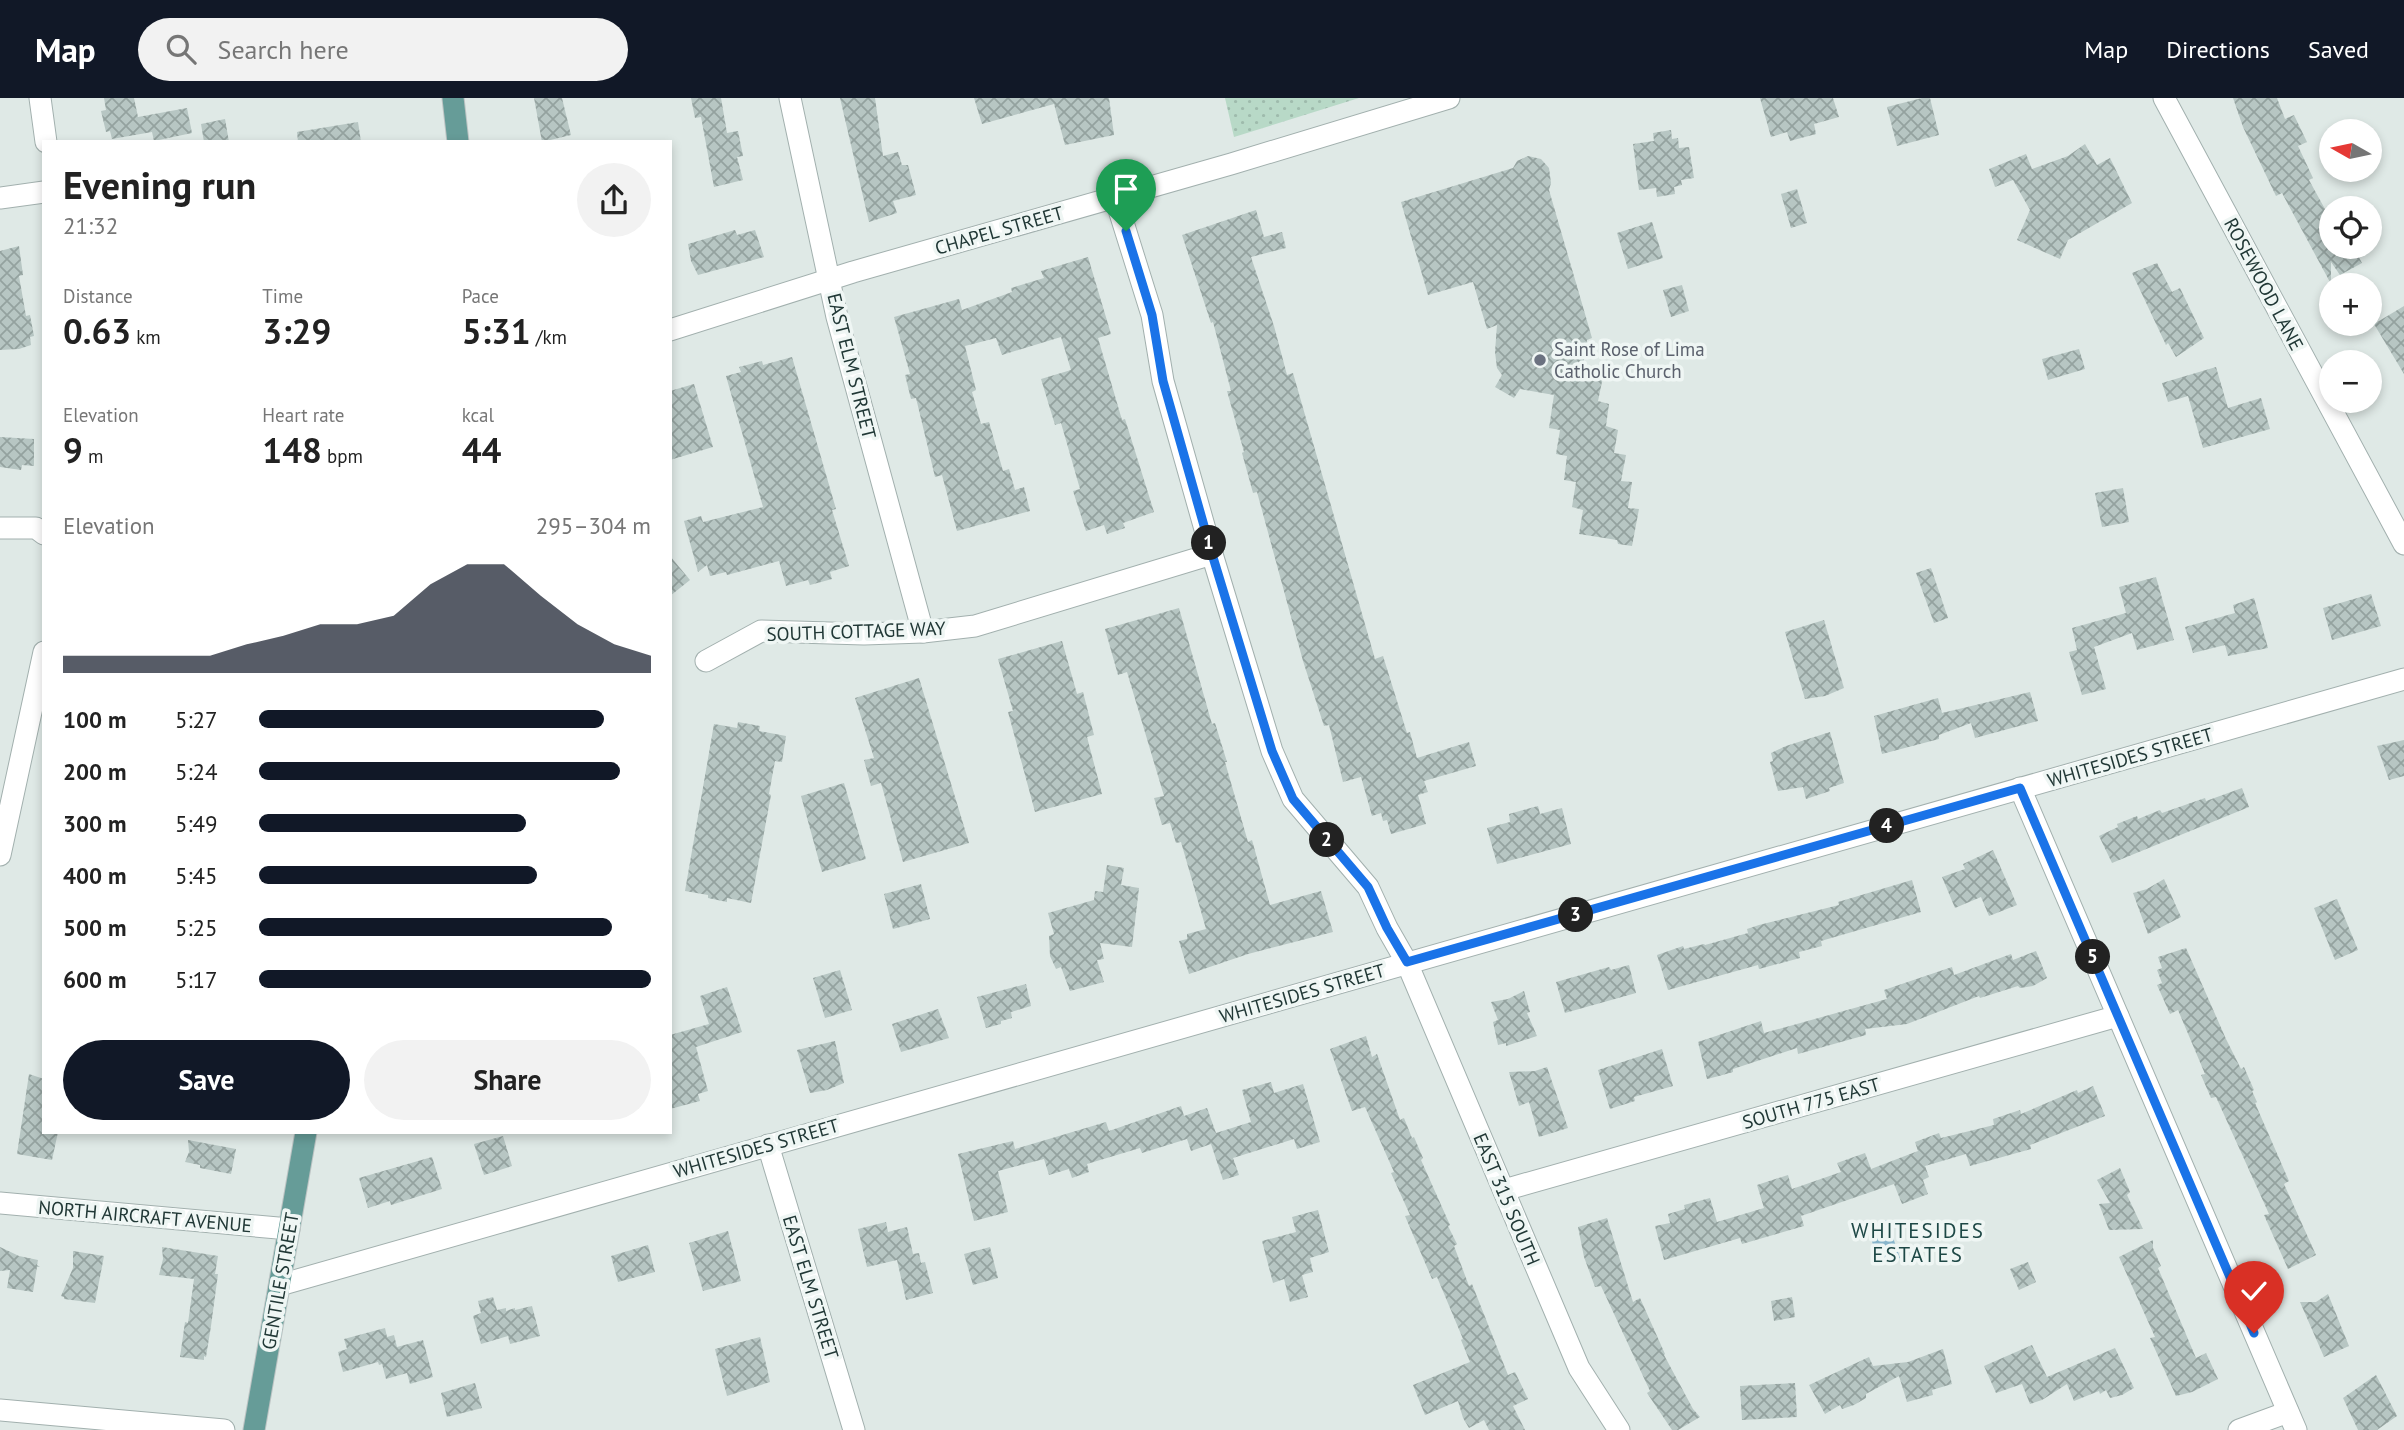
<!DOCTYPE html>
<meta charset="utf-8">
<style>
body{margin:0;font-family:"PT Sans",sans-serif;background:#f2f2f2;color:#222;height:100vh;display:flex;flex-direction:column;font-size:26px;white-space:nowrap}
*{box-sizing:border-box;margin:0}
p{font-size:23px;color:#767676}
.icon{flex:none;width:38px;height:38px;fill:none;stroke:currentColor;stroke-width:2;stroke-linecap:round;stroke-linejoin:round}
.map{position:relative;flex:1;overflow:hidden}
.panel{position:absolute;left:42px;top:42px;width:630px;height:994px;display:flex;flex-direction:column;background:#fff;border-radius:0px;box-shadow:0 4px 10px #0003}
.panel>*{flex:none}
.needle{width:46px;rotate:279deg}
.buttons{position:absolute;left:2319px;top:21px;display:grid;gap:14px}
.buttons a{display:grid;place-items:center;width:63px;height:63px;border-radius:50%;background:#fff;box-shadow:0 4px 10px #0003;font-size:35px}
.pin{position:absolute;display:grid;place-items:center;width:60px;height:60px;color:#fff;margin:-72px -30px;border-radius:50% 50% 50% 0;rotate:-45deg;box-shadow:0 0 7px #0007}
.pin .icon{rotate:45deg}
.km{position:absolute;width:35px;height:35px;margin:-18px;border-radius:50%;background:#222;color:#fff;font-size:19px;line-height:35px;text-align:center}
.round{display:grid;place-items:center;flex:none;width:74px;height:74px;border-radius:37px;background:#f2f2f2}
.head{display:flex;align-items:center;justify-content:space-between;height:119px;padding:0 21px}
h1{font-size:38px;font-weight:700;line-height:52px}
.stats{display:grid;grid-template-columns:repeat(3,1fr);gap:10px;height:119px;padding:7px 21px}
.stats div{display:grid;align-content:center}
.stats b{font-size:35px;font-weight:700}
.stats small{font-size:19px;font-weight:400}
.stats p{font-size:19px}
.chart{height:196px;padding:14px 21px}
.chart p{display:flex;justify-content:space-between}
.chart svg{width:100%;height:126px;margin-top:7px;fill:#111827;opacity:.7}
.button{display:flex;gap:14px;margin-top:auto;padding:14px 21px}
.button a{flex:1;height:80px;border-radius:42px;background:#111827;color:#fff;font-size:28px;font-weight:700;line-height:80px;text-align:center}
.button a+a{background:#f2f2f2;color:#222}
ul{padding:0 21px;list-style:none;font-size:23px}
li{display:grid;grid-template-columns:112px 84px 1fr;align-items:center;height:52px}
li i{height:18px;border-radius:9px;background:#111827}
header{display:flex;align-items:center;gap:42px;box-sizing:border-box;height:98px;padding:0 35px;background:#111827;color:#fff}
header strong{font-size:33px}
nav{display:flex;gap:38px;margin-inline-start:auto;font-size:24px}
.search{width:490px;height:63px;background:#f2f2f2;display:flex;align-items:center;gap:18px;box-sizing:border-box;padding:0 24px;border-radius:38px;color:#767676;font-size:26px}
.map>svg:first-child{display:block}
.park{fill:url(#park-dots)}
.water{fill:#89b5cb}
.building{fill:url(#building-cross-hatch)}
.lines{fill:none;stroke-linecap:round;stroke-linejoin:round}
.minor-casing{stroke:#a2b0ae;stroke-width:23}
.major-casing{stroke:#bcc3c3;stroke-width:23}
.minor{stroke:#fff;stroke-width:21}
.major{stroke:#669c98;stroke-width:21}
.route-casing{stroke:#fff;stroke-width:14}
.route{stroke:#1a73e8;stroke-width:9}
.worship-dot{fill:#6b7280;stroke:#eff6f4;stroke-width:2.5}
.labels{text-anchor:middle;stroke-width:7;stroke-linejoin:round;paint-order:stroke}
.street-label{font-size:19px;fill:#213836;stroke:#eff6f4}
.worship-label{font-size:19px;fill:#5b616d;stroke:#eff6f4;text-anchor:start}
.neighbourhood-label{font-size:21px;letter-spacing:2px;fill:#1e4846;stroke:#eff6f4}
</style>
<header>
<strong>Map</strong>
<div class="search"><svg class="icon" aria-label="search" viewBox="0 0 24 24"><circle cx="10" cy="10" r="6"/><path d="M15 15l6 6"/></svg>Search here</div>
<nav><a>Map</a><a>Directions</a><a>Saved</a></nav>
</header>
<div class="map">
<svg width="2404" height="1332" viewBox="0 0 2404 1332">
<defs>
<pattern id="park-dots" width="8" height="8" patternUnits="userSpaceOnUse" patternTransform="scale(1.75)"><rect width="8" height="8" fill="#b8d9c7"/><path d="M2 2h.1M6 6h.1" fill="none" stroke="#9ebbac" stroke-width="1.8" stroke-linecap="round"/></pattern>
<pattern id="building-cross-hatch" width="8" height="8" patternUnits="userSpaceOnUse" patternTransform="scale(1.75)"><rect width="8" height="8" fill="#b7c6c3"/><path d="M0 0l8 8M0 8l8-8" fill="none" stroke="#94a29f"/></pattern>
</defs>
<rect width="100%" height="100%" fill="#dfe9e6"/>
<polygon class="park" points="1225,0 1359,0 1234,39"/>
<polygon class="water" points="1887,1122 1900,1160 1880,1167 1867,1129"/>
<g class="building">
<polygon points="104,0 134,0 138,19 187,10 192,35 154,43 152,34 112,41 110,33 106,34 101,13 106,12"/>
<polygon points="534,0 562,0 571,37 542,44"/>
<polygon points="691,0 721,0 727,35 738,33 743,58 737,59 743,82 714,89 701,19 695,20"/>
<polygon points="840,0 875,0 883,58 898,54 902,67 908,67 916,97 893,103 897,115 869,124"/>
<polygon points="974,0 1109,0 1114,37 1065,47 1054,6 982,26"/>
<polygon points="1760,0 1833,0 1839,19 1814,26 1816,36 1790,43 1787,34 1771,39"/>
<polygon points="1922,0 1930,0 1939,37 1897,48 1887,9"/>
<polygon points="2233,0 2277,0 2285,21 2294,17 2307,44 2298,48 2313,80 2309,82 2331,122 2331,149 2357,149 2354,150 2362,165 2340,177 2331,164 2331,186 2282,95 2276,98 2243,29"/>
<polygon points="225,21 229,44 204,44 201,26"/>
<polygon points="358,24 361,44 298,44 297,34"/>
<polygon points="1671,32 1672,41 1678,40 1679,50 1689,49 1694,80 1681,82 1682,87 1674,89 1675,96 1657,99 1656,90 1639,92 1633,46 1654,43 1653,35"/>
<polygon points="2085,46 2097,67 2110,60 2132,105 2068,142 2060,161 2017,142 2030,112 2013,82 1995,89 1989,71 2026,56 2032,71 2068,58"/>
<polygon points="1528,58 1541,61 1549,70 1551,85 1549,92 1592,240 1587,242 1582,275 1603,279 1598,303 1609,306 1606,328 1618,332 1614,355 1626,357 1621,383 1632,384 1628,410 1639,411 1632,448 1618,446 1617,442 1579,436 1583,412 1572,409 1576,384 1564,382 1567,358 1556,356 1560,332 1549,330 1554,297 1520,291 1514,300 1495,289 1502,277 1497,270 1495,254 1497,227 1487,231 1473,184 1428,197 1401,104 1513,70 1517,63"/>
<polygon points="1797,91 1807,125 1791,130 1781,96"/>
<polygon points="1256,112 1264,139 1282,134 1286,150 1251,159 1274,228 1287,277 1293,275 1375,561 1383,558 1407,635 1410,634 1417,660 1469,644 1476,668 1424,683 1428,694 1418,697 1426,726 1391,736 1387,722 1383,723 1381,715 1372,718 1361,679 1343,684 1329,627 1324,628 1303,563 1257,394 1253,395 1242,355 1244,354 1227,293 1231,293 1213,224 1211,225 1182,137"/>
<polygon points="1652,124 1663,160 1628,171 1617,135"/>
<polygon points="735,132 737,137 755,132 764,159 698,177 691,163 688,146"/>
<polygon points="19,148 23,177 19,178 26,218 30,217 34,238 30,239 31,247 19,251 0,252 0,153"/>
<polygon points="1088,159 1111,236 1098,240 1122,322 1125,321 1154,414 1123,425 1125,430 1107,436 1104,427 1086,433 1073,393 1080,391 1061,325 1055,327 1041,281 1071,272 1061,239 1002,257 996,240 965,248 976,292 972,294 981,326 989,324 1003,373 1009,371 1015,392 1024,389 1030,413 957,433 942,377 935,379 916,300 911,301 905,277 910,276 894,219 959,201 962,212 1012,194 1011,190 1044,180 1041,173"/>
<polygon points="2157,165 2172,194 2180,190 2204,240 2176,259 2168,245 2166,247 2132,175"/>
<polygon points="1682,187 1689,213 1671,219 1663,192"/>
<polygon points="2404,208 2404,276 2374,226"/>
<polygon points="2079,251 2085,271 2048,282 2042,261"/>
<polygon points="792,259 836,411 832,412 849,468 830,474 832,481 810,487 808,482 786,488 779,463 727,477 726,474 710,478 707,467 698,474 684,423 701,418 703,424 763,409 726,278 741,274 739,269 762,263 763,267"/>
<polygon points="2216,269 2228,310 2261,300 2270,331 2203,350 2188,298 2168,304 2162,285"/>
<polygon points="694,286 713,349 670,362 670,293"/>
<polygon points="0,339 34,341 34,368 22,367 21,372 0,369"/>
<polygon points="2123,390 2129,424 2102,429 2095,395"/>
<polygon points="670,458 690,482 670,498"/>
<polygon points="1931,470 1948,520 1934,525 1916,475"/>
<polygon points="2156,479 2174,542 2137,552 2132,535 2094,549 2106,591 2082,597 2069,554 2077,552 2072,530 2126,515 2119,489"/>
<polygon points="2371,496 2381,528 2332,542 2323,510"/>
<polygon points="2254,500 2268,550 2228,558 2225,547 2193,555 2185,529 2235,515 2233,507"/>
<polygon points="1179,510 1212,626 1215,625 1227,664 1225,664 1248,744 1252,742 1270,807 1321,793 1333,834 1248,856 1189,876 1179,843 1187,841 1187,836 1206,831 1181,744 1176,745 1170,725 1162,727 1154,700 1164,698 1127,574 1118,577 1105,531"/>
<polygon points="1824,522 1844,590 1825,598 1805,601 1785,534"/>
<polygon points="1062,543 1077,596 1083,594 1094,637 1087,639 1102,696 1035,714 1008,614 1013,613 998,561"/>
<polygon points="919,580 969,745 903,764 881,685 871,688 864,662 874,660 855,600"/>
<polygon points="2030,594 2038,623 1975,640 1971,625 1939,637 1939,641 1882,656 1874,618 1938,600 1942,615"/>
<polygon points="738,624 760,628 759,633 786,638 782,664 775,663 769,696 771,697 751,805 727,800 727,804 708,800 708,797 685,793 714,626 737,630"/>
<polygon points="1830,634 1844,685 1829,690 1830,693 1806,701 1803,689 1778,693 1770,664 1773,663 1771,655 1786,648"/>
<polygon points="2404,642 2404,678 2389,682 2377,648"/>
<polygon points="844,685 866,761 822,774 801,698"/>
<polygon points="2242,690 2249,709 2112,765 2099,738 2118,729 2117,726 2137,718 2138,721 2160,712 2162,715 2205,700 2206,703"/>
<polygon points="1538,708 1540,716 1562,710 1571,746 1497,766 1487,730 1510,724 1509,716"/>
<polygon points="1993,752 2017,807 1989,818 1981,799 1955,810 1942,779 1965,771 1963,766"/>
<polygon points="1107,767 1124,770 1121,787 1139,790 1132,849 1100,845 1104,861 1097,862 1104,884 1070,893 1061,869 1056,871 1050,858 1049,838 1054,836 1048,815 1094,802 1095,793 1103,794"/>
<polygon points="2164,781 2181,819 2148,836 2133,795 2147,791"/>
<polygon points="1912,782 1921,814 1821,843 1822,848 1799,854 1800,860 1759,871 1758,867 1668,892 1657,857 1683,848 1684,851 1704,846 1705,847 1748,835 1747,831 1759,827 1839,807 1838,804"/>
<polygon points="921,786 930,821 893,831 884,796"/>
<polygon points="2337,801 2358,852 2335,862 2314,810"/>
<polygon points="2186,850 2226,941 2241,971 2244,969 2254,992 2252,993 2257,1004 2255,1005 2289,1083 2284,1086 2316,1157 2288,1171 2264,1117 2269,1116 2216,999 2211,1000 2201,977 2205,976 2178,912 2170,916 2157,887 2162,885 2157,872 2162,870 2158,859"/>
<polygon points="2036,853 2047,880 2033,888 2020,890 2018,888 1980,900 1979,898 1907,926 1865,931 1866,937 1798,956 1797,950 1733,971 1733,974 1719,978 1707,981 1698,944 1761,923 1764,935 1887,901 1884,892 1952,869 1954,877 2011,856 2013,862"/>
<polygon points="1629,867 1636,895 1565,915 1556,884 1609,869 1611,872"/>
<polygon points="840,872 852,912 825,920 813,880"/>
<polygon points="1026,886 1031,908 1011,914 1012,920 1001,923 1001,926 986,930 977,899"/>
<polygon points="727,889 742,934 696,949 708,993 698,996 700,1003 670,1011 670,937 709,926 700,898"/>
<polygon points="1524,893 1530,914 1527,915 1537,938 1506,948 1506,945 1498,947 1493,924 1498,922 1491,904 1508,901"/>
<polygon points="938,911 949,940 901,954 892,926"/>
<polygon points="1366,938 1372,959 1377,956 1400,1022 1404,1020 1412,1040 1414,1039 1423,1060 1421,1062 1450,1127 1448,1128 1457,1146 1454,1148 1469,1188 1472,1186 1508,1277 1515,1274 1528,1301 1513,1308 1525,1332 1489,1332 1484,1322 1469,1330 1463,1320 1458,1303 1425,1317 1413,1287 1470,1264 1461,1242 1463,1241 1437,1179 1432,1181 1405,1118 1410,1117 1391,1075 1394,1074 1365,1009 1352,1013 1330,951"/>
<polygon points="835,943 844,985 827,992 810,995 797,952"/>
<polygon points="1662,951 1673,988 1634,999 1635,1003 1610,1011 1598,972"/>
<polygon points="1547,969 1568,1030 1539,1039 1529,1004 1519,1008 1509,974 1535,973"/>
<polygon points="29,976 44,981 44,1034 58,1034 52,1062 17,1056"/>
<polygon points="1271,984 1274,995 1303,986 1320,1044 1297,1051 1294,1041 1233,1060 1239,1077 1223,1082 1211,1046 1191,1053 1187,1041 1142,1055 1140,1050 1087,1066 1089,1074 1072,1080 1069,1071 1049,1077 1044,1061 998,1073 1008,1114 974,1123 958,1056 1013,1043 1015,1051 1106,1024 1109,1033 1181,1008 1184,1018 1207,1010 1216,1035 1251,1024 1242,992"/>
<polygon points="2093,988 2105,1018 2030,1047 2031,1051 1970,1068 1966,1056 1925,1068 1929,1079 1923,1082 1928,1096 1902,1106 1894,1086 1801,1118 1804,1128 1742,1146 1740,1140 1664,1162 1655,1128 1670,1125 1668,1116 1685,1111 1684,1107 1710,1100 1717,1124 1764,1110 1757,1087 1788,1077 1792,1091 1841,1074 1837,1065 1865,1055 1871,1071 1918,1053 1915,1044 1939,1035 1941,1040 1994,1027 1993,1021 2020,1012 2021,1016 2077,992 2078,995"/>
<polygon points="503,1038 512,1068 484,1077 474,1046"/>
<polygon points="188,1042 236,1051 231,1076 200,1070 200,1067 185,1064 189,1054"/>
<polygon points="432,1059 442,1091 391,1107 390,1103 368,1110 359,1080"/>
<polygon points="2120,1070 2130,1094 2127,1097 2143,1131 2109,1132 2099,1106 2110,1105 2097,1082"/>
<polygon points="1318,1112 1329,1154 1310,1160 1313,1174 1302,1177 1308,1199 1290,1204 1284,1181 1273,1185 1262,1143 1296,1134 1292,1119"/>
<polygon points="1607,1120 1633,1204 1640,1200 1665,1256 1664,1257 1693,1311 1700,1319 1678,1332 1672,1332 1647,1295 1650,1293 1601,1188 1595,1189 1584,1159 1578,1129"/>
<polygon points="886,1124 888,1134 907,1129 913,1156 919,1155 921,1165 925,1164 933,1195 906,1202 897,1162 867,1169 858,1131"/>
<polygon points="728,1133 741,1183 703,1193 689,1145"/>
<polygon points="2153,1142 2153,1150 2161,1168 2158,1170 2196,1260 2206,1255 2218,1281 2192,1294 2176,1298 2150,1240 2155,1239 2119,1159"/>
<polygon points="648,1147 655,1174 618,1184 611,1158"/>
<polygon points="0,1149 19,1158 38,1162 37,1167 40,1169 37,1169 33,1194 7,1190 10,1172 0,1173"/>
<polygon points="162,1149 218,1158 215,1176 218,1176 211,1228 206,1259 204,1258 204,1262 180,1259 185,1224 188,1225 194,1181 159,1177 163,1161"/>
<polygon points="990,1149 998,1180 973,1187 964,1156"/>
<polygon points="73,1153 104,1158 95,1205 64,1201 64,1199 61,1198 73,1170"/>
<polygon points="2028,1164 2036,1184 2019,1192 2010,1171"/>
<polygon points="2328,1196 2349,1248 2324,1259 2300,1204 2316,1204"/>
<polygon points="493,1199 497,1212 506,1210 506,1213 515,1210 515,1212 532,1208 540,1238 510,1246 508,1238 481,1246 473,1218 481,1215 478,1203"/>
<polygon points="1792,1199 1795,1219 1774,1223 1771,1203"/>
<polygon points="385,1230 387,1239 394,1237 397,1249 423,1242 433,1279 410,1286 407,1275 386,1281 382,1266 379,1267 378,1264 343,1274 338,1254 347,1251 344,1241"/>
<polygon points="760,1239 770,1284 727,1298 715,1251"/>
<polygon points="2032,1247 2047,1279 2115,1250 2134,1290 2122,1297 2110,1300 2106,1292 2100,1296 2099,1293 2074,1303 2067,1286 2042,1302 2030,1306 2022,1286 1996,1295 1984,1268"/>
<polygon points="1943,1251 1952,1286 1932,1292 1933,1297 1907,1304 1899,1278 1866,1296 1866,1300 1854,1307 1842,1311 1840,1307 1825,1316 1809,1287 1869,1259 1873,1268 1908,1264"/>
<polygon points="2376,1277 2397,1318 2377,1332 2358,1332 2343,1300"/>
<polygon points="475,1285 482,1310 447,1319 441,1295"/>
<polygon points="1795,1285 1797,1319 1742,1322 1740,1288"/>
</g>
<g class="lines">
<defs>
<g id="minor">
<polyline points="40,0 46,44"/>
<polyline points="790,0 837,219 923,534"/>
<polyline points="2164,0 2404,446"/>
<polyline points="1115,99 1152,217 1163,283 1212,456 1272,653 1293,701 1368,789 1387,830 1407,865 1579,1270 1619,1332"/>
<polyline points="0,100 44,94"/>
<polyline points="670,232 853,174 1231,66 1449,0"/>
<polyline points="0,430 36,430 44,436"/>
<polyline points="706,563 761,533 864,536 923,534 975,528 1212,456"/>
<polyline points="2020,690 2296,1332"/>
<polyline points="0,757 44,554"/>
<polyline points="768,1047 854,1332"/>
<polyline points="1504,1092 2118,918"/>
<polyline points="0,1105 289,1131"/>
<polyline points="280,1187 2404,581"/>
<polyline points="0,1312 224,1332"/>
<polyline points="2239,1332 2288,1314"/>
</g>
<g id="major">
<polyline points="453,0 458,44"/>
<polyline points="254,1332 306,1034"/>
</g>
</defs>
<use href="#minor" class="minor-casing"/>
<use href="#major" class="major-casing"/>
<use href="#minor" class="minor"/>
<use href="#major" class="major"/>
</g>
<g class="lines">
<defs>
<polyline id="route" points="1126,133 1152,217 1163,283 1212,456 1272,653 1293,701 1368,789 1387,830 1407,864 2020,690 2254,1235"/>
</defs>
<use href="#route" class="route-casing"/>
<use href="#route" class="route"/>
</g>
<circle class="worship-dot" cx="1540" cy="262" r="7"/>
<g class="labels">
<g class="street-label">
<text transform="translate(999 132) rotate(-16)" y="7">CHAPEL STREET</text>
<text transform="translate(2264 186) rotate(62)" y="7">ROSEWOOD LANE</text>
<text transform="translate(852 268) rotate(76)" y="7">EAST ELM STREET</text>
<text transform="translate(856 533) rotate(-2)" y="7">SOUTH COTTAGE WAY</text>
<text transform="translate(2130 659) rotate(-16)" y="7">WHITESIDES STREET</text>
<text transform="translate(1302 895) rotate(-16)" y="7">WHITESIDES STREET</text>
<text transform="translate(1811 1005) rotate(-16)" y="7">SOUTH 775 EAST</text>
<text transform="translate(756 1050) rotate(-16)" y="7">WHITESIDES STREET</text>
<text transform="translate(1507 1101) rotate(67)" y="7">EAST 315 SOUTH</text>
<text transform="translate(145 1118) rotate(5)" y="7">NORTH AIRCRAFT AVENUE</text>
<text transform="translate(280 1183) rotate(-80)" y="7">GENTILE STREET</text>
<text transform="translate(811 1189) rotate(73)" y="7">EAST ELM STREET</text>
</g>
<g class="worship-label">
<text x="1554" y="258">Saint Rose of Lima<tspan x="1554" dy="22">Catholic Church</tspan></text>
</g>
<g class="neighbourhood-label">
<text x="1918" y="1140">WHITESIDES<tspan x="1918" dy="24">ESTATES</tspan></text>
</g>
</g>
</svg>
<div class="buttons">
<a><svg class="needle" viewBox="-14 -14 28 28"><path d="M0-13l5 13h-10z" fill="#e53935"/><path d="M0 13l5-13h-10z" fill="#767676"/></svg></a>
<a><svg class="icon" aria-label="locate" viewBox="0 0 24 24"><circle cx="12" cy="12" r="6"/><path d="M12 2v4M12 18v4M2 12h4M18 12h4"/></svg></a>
<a>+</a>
<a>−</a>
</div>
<div class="pin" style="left:1126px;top:133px;background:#1e9e55"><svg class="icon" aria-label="arrive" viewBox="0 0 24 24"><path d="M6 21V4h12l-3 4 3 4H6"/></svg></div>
<div class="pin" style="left:2254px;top:1235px;background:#d93025"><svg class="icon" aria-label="check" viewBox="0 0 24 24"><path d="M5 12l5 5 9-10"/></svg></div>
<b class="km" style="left:1209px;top:445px">1</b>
<b class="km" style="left:1327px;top:742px">2</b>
<b class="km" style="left:1576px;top:817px">3</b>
<b class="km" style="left:1887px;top:728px">4</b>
<b class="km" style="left:2093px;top:859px">5</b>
<section class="panel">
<div class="head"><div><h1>Evening run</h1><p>21:32</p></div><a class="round"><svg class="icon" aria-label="share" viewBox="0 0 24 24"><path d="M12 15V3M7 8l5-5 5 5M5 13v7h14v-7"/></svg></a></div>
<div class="stats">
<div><p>Distance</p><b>0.63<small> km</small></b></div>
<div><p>Time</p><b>3:29</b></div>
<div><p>Pace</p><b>5:31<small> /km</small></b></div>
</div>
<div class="stats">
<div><p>Elevation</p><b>9<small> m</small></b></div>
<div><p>Heart rate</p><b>148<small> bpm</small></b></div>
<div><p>kcal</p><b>44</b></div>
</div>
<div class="chart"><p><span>Elevation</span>295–304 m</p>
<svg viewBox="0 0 160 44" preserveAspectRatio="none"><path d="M0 44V38L10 38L20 38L30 38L40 38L50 34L60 31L70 27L80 27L90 24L100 13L110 6L120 6L130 17L140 27L150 34L160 38V44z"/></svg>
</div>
<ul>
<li><b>100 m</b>5:27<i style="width:88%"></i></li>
<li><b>200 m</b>5:24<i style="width:92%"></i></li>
<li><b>300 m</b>5:49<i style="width:68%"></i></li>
<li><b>400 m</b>5:45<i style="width:71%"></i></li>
<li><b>500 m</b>5:25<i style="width:90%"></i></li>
<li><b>600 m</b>5:17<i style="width:100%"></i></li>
</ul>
<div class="button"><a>Save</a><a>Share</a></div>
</section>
</div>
